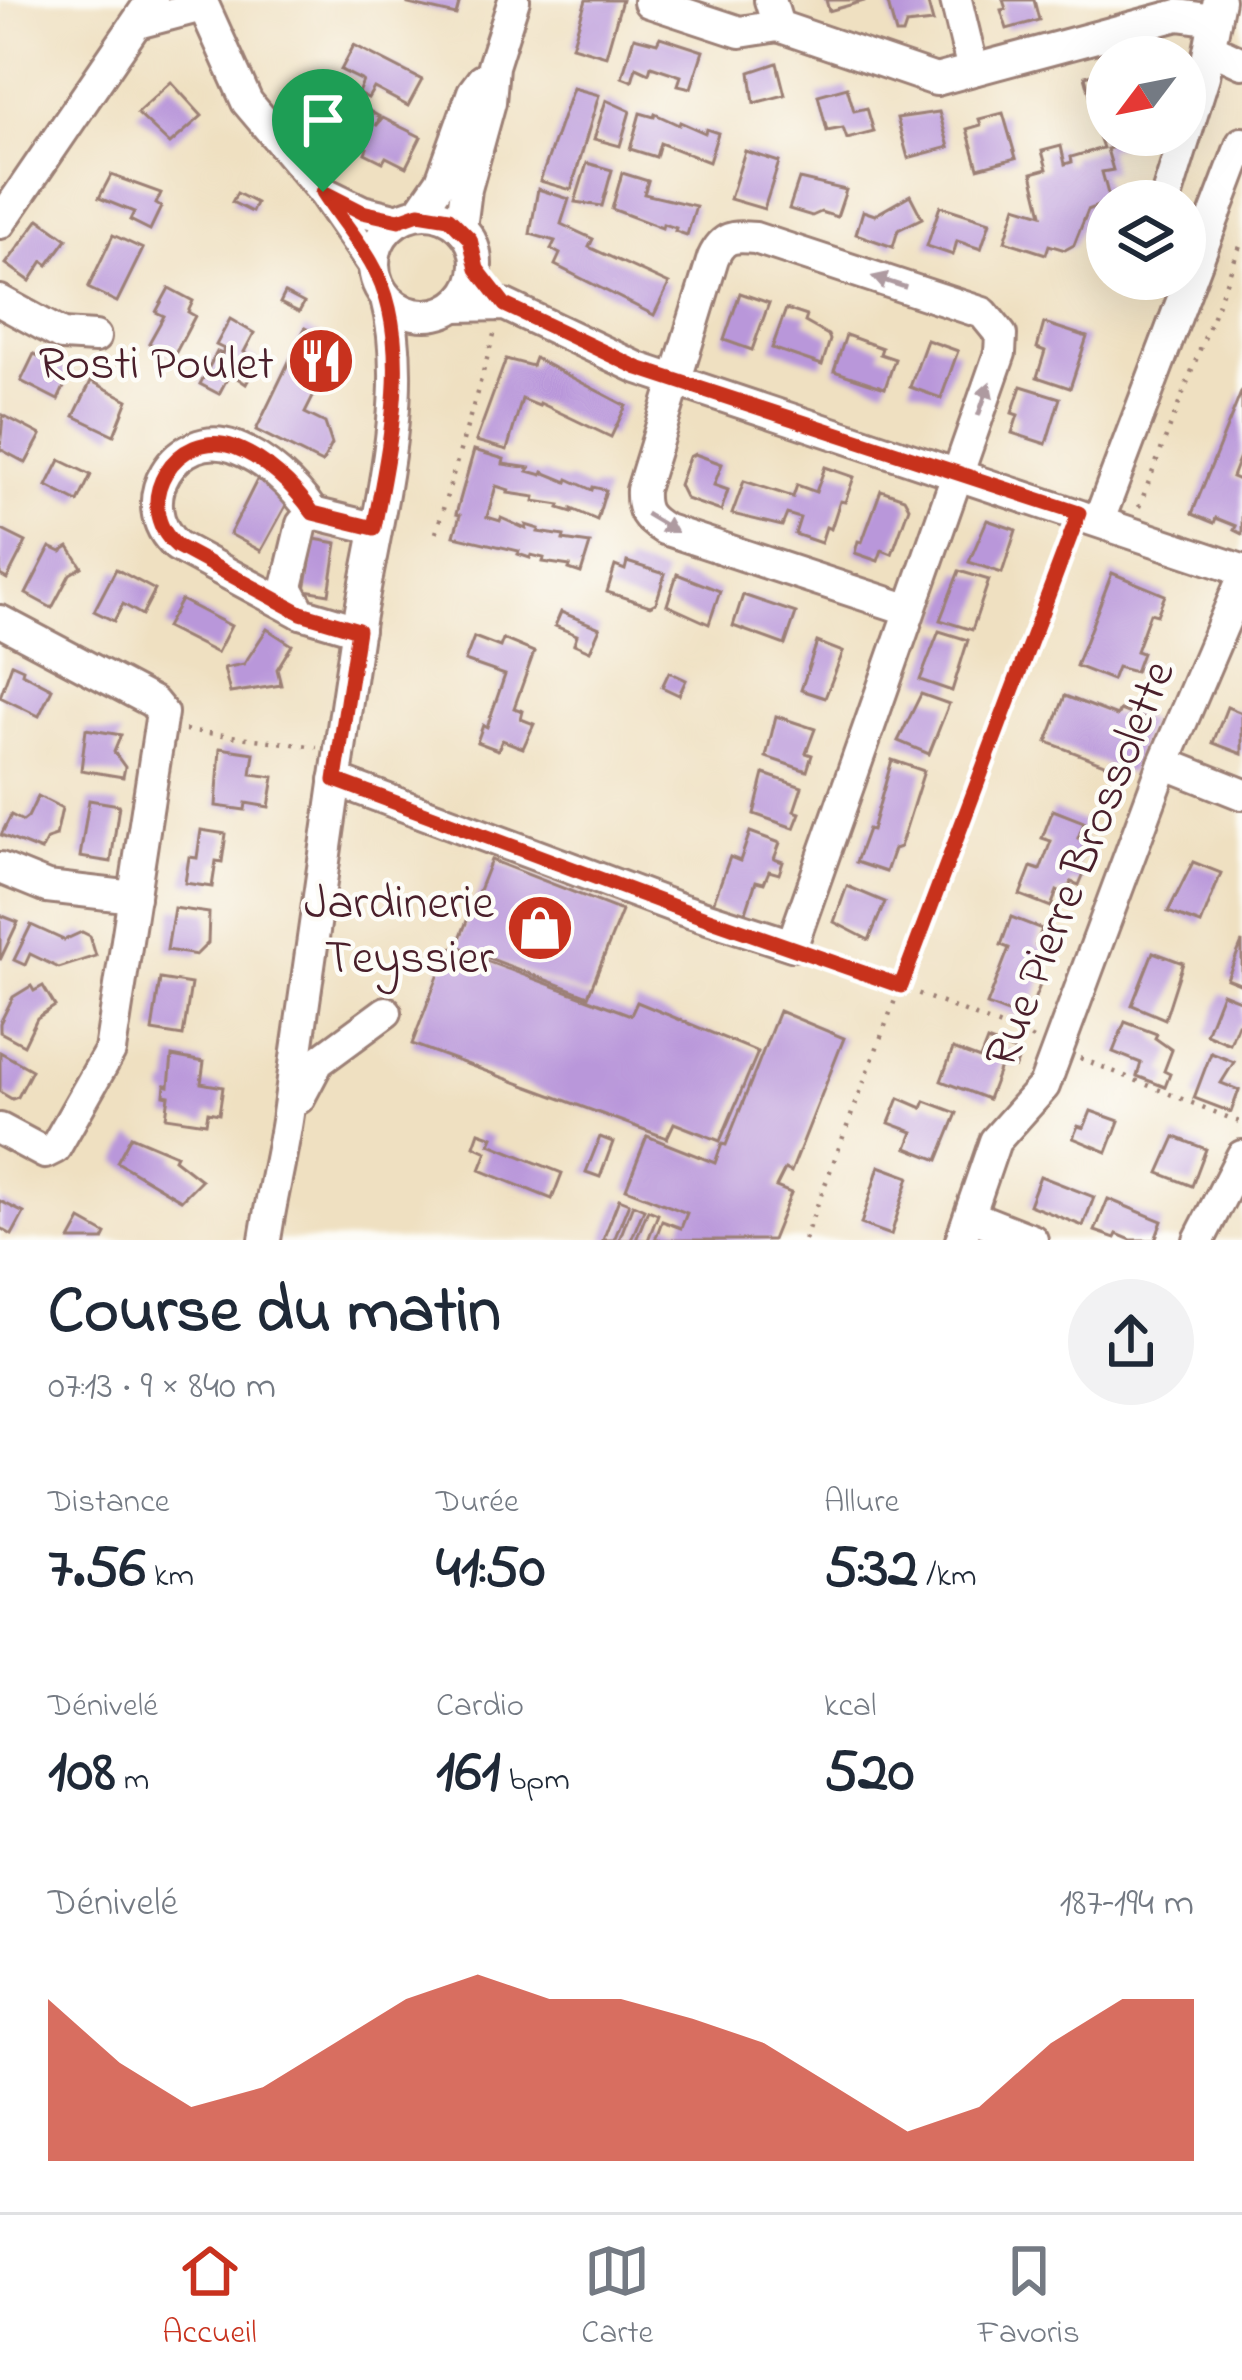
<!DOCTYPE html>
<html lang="fr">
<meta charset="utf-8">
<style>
body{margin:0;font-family:"Indie Flower",sans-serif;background:#f2f2f3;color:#1f2937;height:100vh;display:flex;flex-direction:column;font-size:45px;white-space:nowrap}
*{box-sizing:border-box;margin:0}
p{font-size:39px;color:#747a83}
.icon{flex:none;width:66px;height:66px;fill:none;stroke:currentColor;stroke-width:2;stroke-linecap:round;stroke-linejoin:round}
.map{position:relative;height:1240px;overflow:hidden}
.drawer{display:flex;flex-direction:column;background:#fff;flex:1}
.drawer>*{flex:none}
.needle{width:78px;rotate:238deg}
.tools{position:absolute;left:1086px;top:36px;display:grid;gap:24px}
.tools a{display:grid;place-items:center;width:120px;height:120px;border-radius:50%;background:#fff;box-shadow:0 12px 48px #0002;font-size:60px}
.pin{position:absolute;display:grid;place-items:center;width:102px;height:102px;color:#fff;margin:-123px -51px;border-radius:50% 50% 50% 0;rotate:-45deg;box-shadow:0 0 12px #0007}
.pin .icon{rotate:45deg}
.round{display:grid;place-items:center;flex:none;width:126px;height:126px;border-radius:63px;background:#f2f2f3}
.headline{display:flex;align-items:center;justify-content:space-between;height:204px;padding:0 48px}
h1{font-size:66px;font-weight:700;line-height:90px}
.stats{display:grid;grid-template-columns:repeat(3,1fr);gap:18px;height:204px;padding:12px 48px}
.stats div{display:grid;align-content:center}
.stats b{font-size:60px;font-weight:700}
.stats small{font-size:33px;font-weight:400}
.stats p{font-size:33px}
.chart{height:336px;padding:24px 48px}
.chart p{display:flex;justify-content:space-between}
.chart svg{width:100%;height:216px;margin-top:12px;fill:#c8321e;opacity:.7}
.dock{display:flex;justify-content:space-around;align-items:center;height:168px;border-top:3px solid #e0e1e3;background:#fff;font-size:33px;color:#747a83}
.dock a{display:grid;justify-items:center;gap:6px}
.dock .on{color:#c8321e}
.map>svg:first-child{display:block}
.building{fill:#b997da}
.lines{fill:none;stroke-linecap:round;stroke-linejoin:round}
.minor-casing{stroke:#9c8076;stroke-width:36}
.path{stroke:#9c8076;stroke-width:4.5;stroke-dasharray:3 9;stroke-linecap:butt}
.minor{stroke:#fff;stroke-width:30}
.oneway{fill:#ae9aa0}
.route-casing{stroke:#fff;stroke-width:24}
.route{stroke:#c8321e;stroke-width:15}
.labels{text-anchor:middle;stroke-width:9;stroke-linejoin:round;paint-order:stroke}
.poi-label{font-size:48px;fill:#4a1f2b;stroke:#fdfcf7;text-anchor:end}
.street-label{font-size:48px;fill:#4a1f2b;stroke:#fdfcf7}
</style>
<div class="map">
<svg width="1242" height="1240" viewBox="0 0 1242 1240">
<rect width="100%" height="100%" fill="#fdfcf7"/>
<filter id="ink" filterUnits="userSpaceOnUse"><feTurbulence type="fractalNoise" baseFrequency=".00833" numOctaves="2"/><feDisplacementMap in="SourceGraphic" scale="24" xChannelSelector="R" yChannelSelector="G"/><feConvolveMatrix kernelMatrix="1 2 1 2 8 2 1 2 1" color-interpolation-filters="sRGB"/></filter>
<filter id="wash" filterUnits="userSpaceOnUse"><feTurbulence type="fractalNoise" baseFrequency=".004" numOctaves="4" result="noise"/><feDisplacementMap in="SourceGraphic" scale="48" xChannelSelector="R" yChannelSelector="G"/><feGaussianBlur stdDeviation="2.7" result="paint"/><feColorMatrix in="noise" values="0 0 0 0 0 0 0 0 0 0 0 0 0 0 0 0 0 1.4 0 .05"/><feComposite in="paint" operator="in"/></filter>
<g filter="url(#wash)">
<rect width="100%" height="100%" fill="#efe0c1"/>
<g id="blocks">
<g class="building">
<polygon points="409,0 460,0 456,15 408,4"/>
<polygon points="586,0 622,0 606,56 572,46"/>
<polygon points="826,0 864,0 864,1 829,11"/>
<polygon points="887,0 927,0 933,22 906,25 903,34 896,34"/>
<polygon points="1003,0 1034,0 1039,20 1007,29 1001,10 1006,9"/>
<polygon points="634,37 657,43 660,37 703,51 691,88 678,85 681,76 651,66 649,73 636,67 632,81 622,77"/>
<polygon points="354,45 422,80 408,106 374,88 368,98 358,93 363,81 341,70"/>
<polygon points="777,63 785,95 754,103 750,72"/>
<polygon points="1107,70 1107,121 1098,124 1085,76"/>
<polygon points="171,82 202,116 170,144 137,113"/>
<polygon points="847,87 854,111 867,108 874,132 847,139 843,128 827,131 818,95"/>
<polygon points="321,88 356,105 342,134 307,116"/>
<polygon points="573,88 599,95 571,190 540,181"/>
<polygon points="606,100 630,111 620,146 594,139"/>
<polygon points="364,108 380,117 376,126 383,118 421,137 406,167 386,157 383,162 365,153 367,148 358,144 364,133 354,128"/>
<polygon points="939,112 949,147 908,158 897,118"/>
<polygon points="640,113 654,117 655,114 679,125 680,122 705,133 706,129 718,133 709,162 660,143 656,157 630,149"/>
<polygon points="1003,113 1016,158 978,168 967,129 981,125 979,119"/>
<polygon points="1120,135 1122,145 1107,149 1113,170 1102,172 1110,201 1088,210 1074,245 1065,250 1049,245 1046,254 1005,241 1016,206 1042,214 1032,173 1047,169 1042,151 1061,146 1065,164 1072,162 1071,157 1103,148 1099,136"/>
<polygon points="745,151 779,162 764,209 730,199"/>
<polygon points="587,163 612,170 602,206 575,202"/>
<polygon points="622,173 648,181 644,194 696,206 687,235 675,231 676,228 663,224 662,228 612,209"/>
<polygon points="111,175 161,193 156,204 161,207 150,230 130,220 134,212 99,198"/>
<polygon points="799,179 846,190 837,217 821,212 812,216 789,209"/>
<polygon points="538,189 569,199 561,224 593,239 589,247 669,284 654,315 555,265 560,254 551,249 555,241 530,234"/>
<polygon points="237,193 256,203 252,212 232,202"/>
<polygon points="910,195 922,218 898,230 893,247 856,234 863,211 875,215"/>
<polygon points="940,206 990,222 981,249 957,241 953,255 927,246"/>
<polygon points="39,219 67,239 48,265 43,261 30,281 6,264"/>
<polygon points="113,235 143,249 117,302 88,288"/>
<polygon points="169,288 193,301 188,312 195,316 174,356 149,343 164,316 156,312"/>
<polygon points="285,293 304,303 299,312 280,303"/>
<polygon points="740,293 769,303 752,350 724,340"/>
<polygon points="786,309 807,316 805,322 828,335 830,340 822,365 772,348"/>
<polygon points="230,319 254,333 244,352 259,360 246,384 230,373 219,394 200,384 217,352 222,354 224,349 216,345"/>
<polygon points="1044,323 1087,337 1070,388 1037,377 1045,351 1037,348"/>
<polygon points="305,328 339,345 305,413 325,423 332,444 322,463 256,430"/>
<polygon points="846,335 882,348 880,354 895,359 885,388 834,371"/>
<polygon points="927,340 958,351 941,398 910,387"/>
<polygon points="34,354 71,372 58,400 21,381"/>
<polygon points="535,358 626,406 611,437 540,403 539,406 522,399 507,450 476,441 506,359 532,366"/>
<polygon points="91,381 128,400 114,435 74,416"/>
<polygon points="1021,386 1060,398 1046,444 1012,433 1018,415 1012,413"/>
<polygon points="1242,390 1242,451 1232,477 1242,481 1242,534 1234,530 1236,526 1216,518 1214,523 1192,514"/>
<polygon points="3,415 41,435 26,463 0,449"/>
<polygon points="474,450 504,459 503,464 530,468 528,471 542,475 543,472 567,482 568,479 592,490 593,487 606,490 597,520 572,509 572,512 559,508 560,505 534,501 535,497 508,493 509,490 496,486 487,517 500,521 501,518 526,529 526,525 539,529 538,532 564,536 563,540 590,544 581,573 569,569 570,566 543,562 544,558 531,555 530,558 518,554 519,551 454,536 460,515 456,514"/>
<polygon points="695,454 722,464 714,485 728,490 721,511 686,499 679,485 689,457"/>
<polygon points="60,460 91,475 78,502 47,486"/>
<polygon points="825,467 854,477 845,502 840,501 831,529 826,527 821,543 795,534 800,518 787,514 782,526 732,514 744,481 793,497 797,485 816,492"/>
<polygon points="258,478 291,496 261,551 230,534"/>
<polygon points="881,490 904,498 909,507 892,554 882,550 878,561 855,553 858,541 862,542"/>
<polygon points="987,520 1016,530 1002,573 969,562"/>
<polygon points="0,529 26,542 7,579 0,575"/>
<polygon points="314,539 337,543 329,594 305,590"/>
<polygon points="50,547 61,552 69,547 82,567 70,574 52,608 26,594"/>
<polygon points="627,562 665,574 656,603 650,606 607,592 615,566 625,570"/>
<polygon points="116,569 155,590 142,615 123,604 114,621 94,611"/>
<polygon points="959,571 989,580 972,630 940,620"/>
<polygon points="1112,573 1165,595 1157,615 1150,613 1136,651 1142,653 1135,672 1117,667 1112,680 1076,666"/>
<polygon points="677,574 720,591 709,624 667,605"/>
<polygon points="743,595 796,613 785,645 733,626"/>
<polygon points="181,600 231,626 217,653 166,627"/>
<polygon points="561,612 600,628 590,651 574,644 577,635 555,626"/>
<polygon points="267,629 292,645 277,669 281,685 230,693 224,668 244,664"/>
<polygon points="939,631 968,640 952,691 920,680"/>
<polygon points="474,637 500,647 503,639 534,652 514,708 523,711 521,719 534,724 523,748 502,740 498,750 477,742 483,725 487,727 505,675 465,661"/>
<polygon points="817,642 843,652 825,698 801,690"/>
<polygon points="12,664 23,669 22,673 52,689 39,716 0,697"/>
<polygon points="669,672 686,680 679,695 662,687"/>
<polygon points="921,694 949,704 929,754 898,741"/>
<polygon points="1065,696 1117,716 1120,710 1149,721 1130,774 1047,742"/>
<polygon points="1227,707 1242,713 1242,754 1213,743"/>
<polygon points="776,716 815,729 806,753 812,755 807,771 766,757"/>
<polygon points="86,729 121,735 114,752 125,767 123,777 81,770"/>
<polygon points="220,748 254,753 251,774 274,777 269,807 246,803 245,810 216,806"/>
<polygon points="892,760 924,771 900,847 894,849 886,872 856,862 868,829 872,830"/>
<polygon points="764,774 802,787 794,811 800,813 794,828 754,814"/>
<polygon points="38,796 62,808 56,836 47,839 41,851 1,835 11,815 23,821 28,817"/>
<polygon points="89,800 119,805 111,862 80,857"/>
<polygon points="1053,810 1084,822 1078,838 1086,841 1075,870 1084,873 1079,885 1071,882 1066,895 1057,891 1051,907 1020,895 1031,867 1040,870 1051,841 1042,838"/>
<polygon points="201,830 226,834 222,862 216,861 212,887 185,883 189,857 197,858"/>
<polygon points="750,832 780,843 774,859 783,862 779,874 769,871 764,883 756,881 744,918 712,906 730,857 740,861"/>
<polygon points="491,860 622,911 588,996 457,946"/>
<polygon points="1193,862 1221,873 1201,924 1168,912"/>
<polygon points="847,886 885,902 869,940 834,922"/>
<polygon points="174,908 209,913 208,943 196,955 167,950"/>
<polygon points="0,915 18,922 0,960"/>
<polygon points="1011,917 1042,929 1036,945 1045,948 1034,977 1042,980 1032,1005 1024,1002 1018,1017 987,1005 1009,948 1001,945"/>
<polygon points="31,925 64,940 82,932 90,936 96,956 59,968 30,954 25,965 14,960"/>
<polygon points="1242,942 1242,985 1227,979"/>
<polygon points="449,947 631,1015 637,1002 758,1052 720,1141 674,1123 667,1138 412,1044"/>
<polygon points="1153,952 1183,963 1165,1019 1132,1005"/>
<polygon points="160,979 191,984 183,1036 152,1031"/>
<polygon points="31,986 34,991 43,986 55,1006 37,1018 24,1045 0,1032 0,1023 13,997"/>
<polygon points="1222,993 1242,1001 1242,1025 1238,1024 1230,1044 1206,1034"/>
<polygon points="779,1011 844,1038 791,1172 785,1169 776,1187 791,1193 772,1240 655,1240 662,1221 681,1228 687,1213 626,1189 647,1136 715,1163 722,1144 726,1145"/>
<polygon points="1125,1022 1157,1034 1155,1038 1172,1050 1164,1071 1170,1074 1165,1087 1137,1076 1141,1063 1113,1052"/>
<polygon points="987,1041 1021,1054 1015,1067 1002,1062 988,1099 941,1081 953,1049 980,1059"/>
<polygon points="0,1052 32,1070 18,1097 12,1099 0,1092"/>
<polygon points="1211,1053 1234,1062 1221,1083 1239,1090 1231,1112 1194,1098"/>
<polygon points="172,1056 204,1062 201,1083 223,1087 219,1114 208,1112 206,1123 166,1117 169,1096 164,1095 165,1085 169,1086"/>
<polygon points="899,1098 922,1108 925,1101 957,1113 938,1160 907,1148 913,1132 889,1123"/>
<polygon points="1091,1111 1119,1121 1107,1152 1073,1138 1078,1126 1084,1128"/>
<polygon points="479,1132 493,1137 490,1144 562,1173 552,1199 480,1170 487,1152 474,1146"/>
<polygon points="131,1136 176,1155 174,1159 201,1180 181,1200 117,1162"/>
<polygon points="600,1137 613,1142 600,1177 586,1172"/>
<polygon points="1175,1137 1206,1149 1192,1186 1159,1173"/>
<polygon points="879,1166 909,1177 891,1235 861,1224"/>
<polygon points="1040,1176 1094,1197 1083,1226 1029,1205"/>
<polygon points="619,1199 629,1203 614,1240 603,1240"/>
<polygon points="1108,1199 1162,1221 1155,1240 1131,1240 1117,1234 1115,1238 1095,1231"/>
<polygon points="0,1201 24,1213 12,1235 0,1228"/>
<polygon points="633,1204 644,1209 631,1240 619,1240"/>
<polygon points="648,1210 658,1214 648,1240 636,1240"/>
<polygon points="81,1220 106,1234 103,1240 70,1240"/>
</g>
</g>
</g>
<g filter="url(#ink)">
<use href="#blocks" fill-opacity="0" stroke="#9c8076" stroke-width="3"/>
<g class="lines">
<defs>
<g id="minor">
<polyline points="201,0 247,102 323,192 374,266"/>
<polyline points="770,0 778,26 936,80 1178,15 1215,20"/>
<polyline points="956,0 973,70"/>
<polyline points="649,2 740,32 778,26"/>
<polyline points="141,22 202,6"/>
<polyline points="1210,48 1242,63"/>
<polyline points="323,192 362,211 399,220"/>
<polyline points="1165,201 1204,76 1219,0"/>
<polyline points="419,213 441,181 473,92 482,80"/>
<circle cx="425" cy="264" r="51"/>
<polyline points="0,223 152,0"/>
<polyline points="461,228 466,189 490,102 493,66 514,0"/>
<polyline points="0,301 62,335 95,337"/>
<polyline points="456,306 505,305 638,368 1242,570"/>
<polyline points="1099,520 1242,143"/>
<path d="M301,613l-124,-67c-49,-43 0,-120 57,-99 32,12 60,39 79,66"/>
<polyline points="0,621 153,702 162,713 110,1051 55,1148 45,1153 0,1129"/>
<polyline points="358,630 301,613 287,587 302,524 313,513 374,528"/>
<polyline points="1164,763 1242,794"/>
<path d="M335,780l348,130 109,35c70,-197 139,-395 208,-592l1,-18 -18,-22 -228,-75c-22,-2 -32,-2 -42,20l-71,232c-1,21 4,28 22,39l246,81"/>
<polyline points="0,868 47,887 134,897"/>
<polyline points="299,1098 318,1062 386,1012"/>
<polyline points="971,1216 1032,1240"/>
<path d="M265,1240c6,-42 17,-84 23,-126 23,-161 45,-321 69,-481 16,-103 56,-235 29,-335"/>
<polyline points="961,1240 995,1141 1044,1086 1164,763 1242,580"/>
<polyline points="1199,1240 1242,1156"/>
</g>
</defs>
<use href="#minor" class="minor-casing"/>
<g class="path">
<polyline points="1139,507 1242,241"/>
<polyline points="436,533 495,331"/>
<polyline points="185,730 317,747"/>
<polyline points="818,954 1036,1040"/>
<polyline points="1080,1058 1242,1123"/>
<polyline points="804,1240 1070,538"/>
</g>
<use href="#minor" class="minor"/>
</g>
<defs><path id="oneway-solid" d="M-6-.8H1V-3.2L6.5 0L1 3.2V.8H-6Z" transform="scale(3)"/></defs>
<g class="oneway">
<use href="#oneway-solid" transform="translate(889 282) rotate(-162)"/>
<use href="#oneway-solid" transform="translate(984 399) rotate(-71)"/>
<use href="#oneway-solid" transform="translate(661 523) rotate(31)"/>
</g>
</g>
<g class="lines" filter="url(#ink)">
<defs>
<path id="route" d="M323,192l39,20 37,8 20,-7 30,5 21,21 7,30 28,36 133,63 441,145 -178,473 -218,-76 -348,-130 23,-150 -57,-17 -124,-67c-49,-42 0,-120 57,-99 32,12 60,39 79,66l61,15c15,-81 41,-192 -3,-266 -14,-24 -33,-46 -48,-70z"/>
</defs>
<use href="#route" class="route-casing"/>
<use href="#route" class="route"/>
</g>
<defs>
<symbol id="restaurant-disc" viewBox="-11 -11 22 22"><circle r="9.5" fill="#c8321e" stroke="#fdfcf7"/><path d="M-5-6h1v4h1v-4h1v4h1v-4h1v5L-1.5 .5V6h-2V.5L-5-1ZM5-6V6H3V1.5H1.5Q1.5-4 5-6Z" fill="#fff"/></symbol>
<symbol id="shop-disc" viewBox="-11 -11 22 22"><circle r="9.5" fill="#c8321e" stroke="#fdfcf7"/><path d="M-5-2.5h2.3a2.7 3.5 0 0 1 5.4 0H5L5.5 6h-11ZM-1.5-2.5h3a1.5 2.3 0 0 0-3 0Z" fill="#fff"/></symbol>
</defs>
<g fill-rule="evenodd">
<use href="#restaurant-disc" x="283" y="323" width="76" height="76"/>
<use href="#shop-disc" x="502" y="890" width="76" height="76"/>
</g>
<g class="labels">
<g class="poi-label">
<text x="274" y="378">Rosti Poulet</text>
<text x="494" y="917">Jardinerie<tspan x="494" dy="55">Teyssier</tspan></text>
</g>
<g class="street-label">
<text transform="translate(1077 863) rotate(-68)" y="17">Rue Pierre Brossolette</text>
</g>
</g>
</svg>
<div class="tools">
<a><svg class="needle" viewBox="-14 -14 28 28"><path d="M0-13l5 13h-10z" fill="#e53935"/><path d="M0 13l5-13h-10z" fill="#747a83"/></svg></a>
<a><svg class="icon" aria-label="layers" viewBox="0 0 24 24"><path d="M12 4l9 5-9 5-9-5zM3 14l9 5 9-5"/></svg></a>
</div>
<div class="pin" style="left:323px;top:192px;background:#1e9e55"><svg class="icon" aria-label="arrive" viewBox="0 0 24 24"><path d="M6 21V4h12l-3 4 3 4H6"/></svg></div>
</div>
<section class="drawer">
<div class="headline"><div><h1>Course du matin</h1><p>07:13 · 9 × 840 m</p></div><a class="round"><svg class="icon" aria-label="share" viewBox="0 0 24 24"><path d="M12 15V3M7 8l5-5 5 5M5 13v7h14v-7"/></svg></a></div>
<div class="stats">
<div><p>Distance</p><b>7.56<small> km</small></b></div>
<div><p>Durée</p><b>41:50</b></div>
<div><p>Allure</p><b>5:32<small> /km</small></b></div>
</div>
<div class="stats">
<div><p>Dénivelé</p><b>108<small> m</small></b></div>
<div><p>Cardio</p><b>161<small> bpm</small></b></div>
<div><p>kcal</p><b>520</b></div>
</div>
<div class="chart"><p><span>Dénivelé</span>187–194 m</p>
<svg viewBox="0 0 160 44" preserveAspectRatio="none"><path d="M0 44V11L10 24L20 33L30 29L40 20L50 11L60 6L70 11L80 11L90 15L100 20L110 29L120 38L130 33L140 20L150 11L160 11V44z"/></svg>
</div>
</section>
<nav class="dock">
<a class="on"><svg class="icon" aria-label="home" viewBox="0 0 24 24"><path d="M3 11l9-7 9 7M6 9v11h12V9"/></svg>Accueil</a>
<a><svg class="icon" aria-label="map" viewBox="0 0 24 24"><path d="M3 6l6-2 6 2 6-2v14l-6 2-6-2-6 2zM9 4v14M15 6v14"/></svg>Carte</a>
<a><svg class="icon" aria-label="saved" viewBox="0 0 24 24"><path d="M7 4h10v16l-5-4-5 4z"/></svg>Favoris</a>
</nav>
